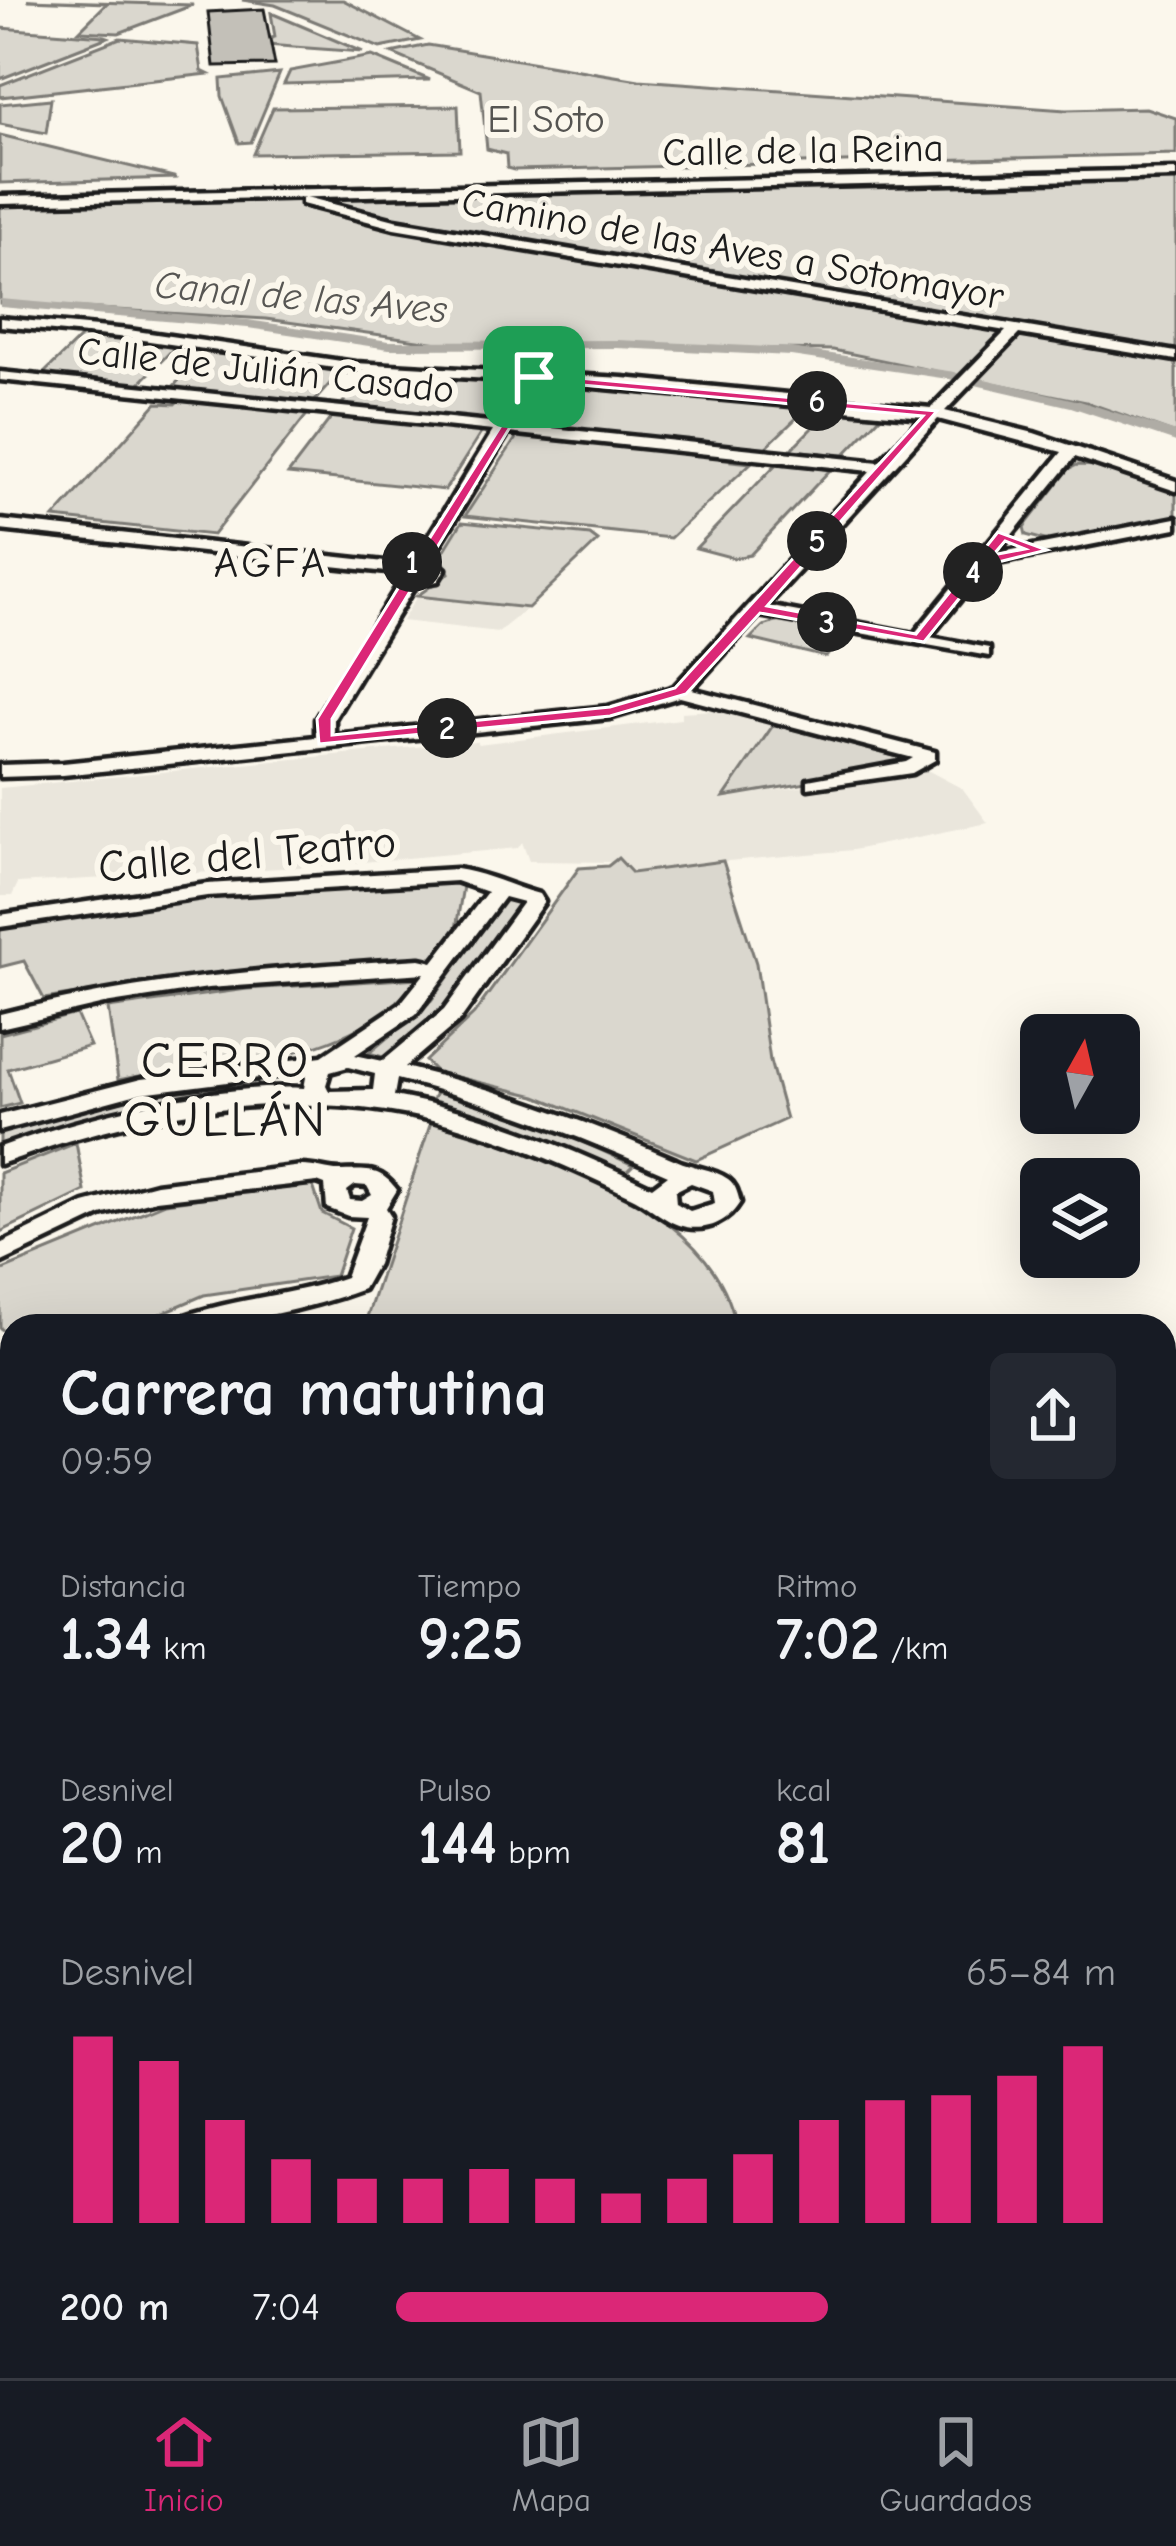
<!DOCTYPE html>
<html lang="es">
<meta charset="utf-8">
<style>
body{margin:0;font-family:"Comic Neue",sans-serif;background:#242831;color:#f1f3f6;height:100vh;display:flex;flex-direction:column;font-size:45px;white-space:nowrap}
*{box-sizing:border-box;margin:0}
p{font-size:39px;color:#9ea1a6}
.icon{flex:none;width:66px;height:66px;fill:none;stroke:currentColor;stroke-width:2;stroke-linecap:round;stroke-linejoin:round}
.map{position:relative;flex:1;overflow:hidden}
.side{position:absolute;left:0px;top:1314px;width:1176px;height:1065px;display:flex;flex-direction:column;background:#171b24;border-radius:36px 36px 0 0;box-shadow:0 12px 48px #0002}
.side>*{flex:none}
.needle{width:78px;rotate:8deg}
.fabs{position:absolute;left:1020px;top:1014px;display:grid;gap:24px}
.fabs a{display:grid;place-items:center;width:120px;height:120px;border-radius:18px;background:#171b24;box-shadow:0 12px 48px #0002;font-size:60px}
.pin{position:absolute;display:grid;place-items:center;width:102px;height:102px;color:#fff;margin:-51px;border-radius:24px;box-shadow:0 6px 18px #0006}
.km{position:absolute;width:60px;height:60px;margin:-30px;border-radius:50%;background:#222;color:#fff;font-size:33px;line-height:60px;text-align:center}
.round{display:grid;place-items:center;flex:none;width:126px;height:126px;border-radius:18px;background:#242831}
.head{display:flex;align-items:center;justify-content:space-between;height:204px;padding:0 60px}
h1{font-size:66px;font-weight:700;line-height:90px}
.figures{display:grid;grid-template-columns:repeat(3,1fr);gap:18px;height:204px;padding:12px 60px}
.figures div{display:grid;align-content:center}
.figures b{font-size:60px;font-weight:700}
.figures small{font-size:33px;font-weight:400}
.figures p{font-size:33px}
.chart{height:336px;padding:24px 60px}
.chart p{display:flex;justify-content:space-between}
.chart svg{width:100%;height:216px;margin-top:12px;stroke:#db2777;stroke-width:6}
ul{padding:0 60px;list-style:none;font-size:39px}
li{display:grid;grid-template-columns:192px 144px 1fr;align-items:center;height:90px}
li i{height:30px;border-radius:15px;background:#db2777}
.menu{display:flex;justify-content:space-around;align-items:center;height:168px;border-top:3px solid #363941;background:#171b24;font-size:33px;color:#9ea1a6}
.menu a{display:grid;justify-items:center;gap:6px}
.menu .on{color:#db2777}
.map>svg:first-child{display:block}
.built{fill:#eae6dc}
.green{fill:#dad7ce;stroke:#7b7a75;stroke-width:3}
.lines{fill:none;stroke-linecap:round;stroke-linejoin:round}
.canal{fill:#afaca5;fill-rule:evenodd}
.building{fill:#c3c0b8;stroke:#1c1c1c;stroke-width:3}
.street-casing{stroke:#1c1c1c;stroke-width:9}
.street{fill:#fbf7ec;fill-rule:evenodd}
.route{fill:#db2777;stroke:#fff;stroke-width:3;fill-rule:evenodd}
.labels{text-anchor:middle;stroke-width:12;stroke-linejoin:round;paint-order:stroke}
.far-park-label{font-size:39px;fill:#555451;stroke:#fbf7ec}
.far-street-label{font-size:39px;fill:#1c1c1c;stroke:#fbf7ec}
.far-water-label{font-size:39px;font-style:italic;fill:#575653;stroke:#fbf7ec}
.far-quarter-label{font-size:42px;letter-spacing:3px;fill:#1c1c1c;stroke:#fbf7ec}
.street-label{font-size:45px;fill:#1c1c1c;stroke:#fbf7ec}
.quarter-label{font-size:51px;letter-spacing:3px;fill:#1c1c1c;stroke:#fbf7ec}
</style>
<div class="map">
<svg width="1176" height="2378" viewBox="0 0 1176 2378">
<rect width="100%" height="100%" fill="#fbf7ec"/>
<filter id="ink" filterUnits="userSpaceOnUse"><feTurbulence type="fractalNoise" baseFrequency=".00833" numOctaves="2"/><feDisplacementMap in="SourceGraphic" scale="24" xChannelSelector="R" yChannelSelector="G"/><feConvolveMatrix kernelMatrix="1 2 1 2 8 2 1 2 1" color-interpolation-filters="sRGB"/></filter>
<g filter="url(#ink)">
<g class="built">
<polygon points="417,596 528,608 498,632 402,621"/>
<polygon points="714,710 774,724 725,797 927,770 963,789 988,823 853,850 728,861 645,874 632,873 618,858 615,862 529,861 522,842 518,848 318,866 18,883 12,896 0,896 0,788 476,741 478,744 681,719 681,712"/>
</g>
<g class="green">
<polygon points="27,0 193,5 119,33 79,31 107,3"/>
<polygon points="242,0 343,0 420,40 380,48 275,5"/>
<polygon points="271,13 363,52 252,44 275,37"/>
<polygon points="0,28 105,36 108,37 0,79"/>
<polygon points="120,38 198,45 202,71 208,74 0,97 0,85"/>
<polygon points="428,45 639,80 1066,110 1146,108 1176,118 1176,154 514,170 507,168 506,154 487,149 481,91 391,53"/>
<polygon points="372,56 430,80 284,84 290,71"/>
<polygon points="280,73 251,142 239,143 222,96 221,79"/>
<polygon points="51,99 46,133 0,124 0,104"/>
<polygon points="458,106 460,151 253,154 273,108"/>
<polygon points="0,135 174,177 175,178 0,183"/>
<polygon points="1176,169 1176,434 1086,402 833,350 439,343 266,319 0,303 0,195"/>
<polygon points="83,335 175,347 138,385 42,375"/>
<polygon points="205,351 333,369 340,372 313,403 171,389"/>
<polygon points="366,373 503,381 512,384 492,417 483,420 341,405"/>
<polygon points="551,384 808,407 764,449 525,424 544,387"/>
<polygon points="180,399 309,412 213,535 54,518 157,403 175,404"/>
<polygon points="831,409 881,416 844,455 790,450"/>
<polygon points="333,415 473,429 481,433 445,490 288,474"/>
<polygon points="518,435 732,456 731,461 751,463 670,538 465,516"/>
<polygon points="779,461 830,470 750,555 734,558 696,548"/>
<polygon points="1077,465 1099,466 1176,492 1176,517 1052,542 1026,535 1024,527 1069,469"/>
<polygon points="462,522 590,535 598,541 528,608 417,596 449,573 441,556"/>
<polygon points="779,621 847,632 826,657 750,639 763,626"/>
<polygon points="774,724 928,765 925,771 811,789 806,783 724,797"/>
<polygon points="618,858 632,873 723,861 756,963 770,1061 786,1119 696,1160 536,1096 436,1072 425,1061 474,1014 579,868 608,866"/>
<path d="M451,881l12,5 -7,43 -23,31 -227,14 -162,25 -20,-38 -24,6v-38c147,-36 301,-39 451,-48z"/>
<polygon points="506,897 524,903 448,1005 386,1058 369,1053 430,1002"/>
<path d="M419,978c-69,90 -199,81 -301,102l-10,-72 139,-19z"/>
<polygon points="76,1014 90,1046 8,1069 20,1103 0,1108 0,1034"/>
<path d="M257,1080l2,8 -145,23 -114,33v-11c84,-29 169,-42 257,-53z"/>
<polygon points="437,1092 543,1124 633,1165 625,1173 536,1134 431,1101"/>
<path d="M431,1122c103,31 283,80 305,204h-372z"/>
<polygon points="76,1143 85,1191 0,1232 0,1173"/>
<polygon points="312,1183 322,1213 351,1228 335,1276 204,1295 132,1326 12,1326 12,1337 0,1328 0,1271 165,1203"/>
</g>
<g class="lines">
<g class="canal">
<polygon points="0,299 248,320 389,341 617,340 791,348 955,372 962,376 955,380 791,356 617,348 389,349 248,328 0,307"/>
<polygon points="976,377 1080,401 1176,432 1176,442 1071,407 971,384 971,378"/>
</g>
</g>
<polygon class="building" points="264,9 275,65 214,66 208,12"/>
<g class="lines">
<defs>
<g id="street">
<polygon points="1176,170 1176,178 0,204 0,196"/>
<path d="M306,197l89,23 781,132v8l-157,-26 -74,77 89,22 142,48v10l-101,-34 -78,96 179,-35v10l-188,37 -58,72 59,11v8l-230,-41 -67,74 243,63v8l-23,13 -104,15v-8l98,-18 7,-4 -233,-61 -70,21 -547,57 -63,2v-12l63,-2 253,-26v-18l84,-137 -13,-10 -387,-42v-10l394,43 22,-6 77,-126 -493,-51v-8l499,51 25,-42 -169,-10 -226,-33 -129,-12v-8l129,12 226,33 268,15 308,30 75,-77 -612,-103 -92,-24v-6zM539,382l384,35 -44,45 -366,-38zM938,419l124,33 -148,182 -147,-28zM508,433l363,38 -197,216 -66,20 -274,28v-16l82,-135 22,-3 7,-12 -14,-10zM420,566l6,7 -13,2 -8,-4z"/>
<path d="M456,869c29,4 54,17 83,25l5,8 -84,118 -55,47c96,23 180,54 271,93 17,8 36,8 52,19 8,6 9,13 12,23 -11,19 -31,29 -54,25 -21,-4 -35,-21 -54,-30 -52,-25 -105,-49 -160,-66 -130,-41 -264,-31 -394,7 -27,7 -52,18 -78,26v-17c83,-30 215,-64 304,-59l3,-16 -166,21 -141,38v-16l141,-36 181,-23 78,-52 25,-31 -217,15 -104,16 -104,24v-14c138,-35 278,-47 420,-55l13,3 54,-70 -31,-11 -249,15 -207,31v-12l207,-31zM504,897l19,5 -79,108 -61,51 -28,-6 61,-41zM348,1067l27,7 -2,16 -44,1 -3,-6 4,-13zM397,1079c97,24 180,56 271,96l-16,12c-82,-39 -168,-75 -258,-91zM691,1183l22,8 2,12 -25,8 -14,-8 -1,-12z"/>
<path d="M302,1166c14,0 29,6 40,5 26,-1 39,-3 55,19l-11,18 5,8 -14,48 -14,25c-57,21 -133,37 -193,37l4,-6c56,-22 115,-23 171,-43l22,-60 -19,-1 -21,-8 -2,-23 -8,-3 -161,18 -55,15 -101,48v-19l84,-41 72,-19zM355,1185l12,1 5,9 -10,6 -12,-1 -3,-9z"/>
<polygon points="12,1407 12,1430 0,1435 0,1412"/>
</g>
</defs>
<use href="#street" class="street-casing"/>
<use href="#street" class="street"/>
</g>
</g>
<path class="route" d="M534,374l403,37 -170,195 149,28 82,-102 49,18 -61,15 -62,77 -164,-29 -74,81 -76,22 -291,28 -2,-25 85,-137 -9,-4 -3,-10 27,-10zM538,381l385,35 -248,272 -65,19 -278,28v-16l85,-139 -13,-10 23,-6zM1005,541l20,8 -32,6z"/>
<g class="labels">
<g class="far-park-label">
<text x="546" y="132">El Soto</text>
</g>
<g class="far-street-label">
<text transform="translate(803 149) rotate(-1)" y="14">Calle de la Reina</text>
<text transform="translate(733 248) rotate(10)" y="14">Camino de las Aves a Sotomayor</text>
<text transform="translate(266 369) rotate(6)" y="14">Calle de Julián Casado</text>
</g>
<g class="far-water-label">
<text transform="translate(301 296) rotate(5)" y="14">Canal de las Aves</text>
</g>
<g class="far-quarter-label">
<text x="271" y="577">AGFA</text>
</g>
<g class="street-label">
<text transform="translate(247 853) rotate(-5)" y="16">Calle del Teatro</text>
</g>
<g class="quarter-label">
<text x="226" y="1077">CERRO<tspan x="226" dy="59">GULLÁN</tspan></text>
</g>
</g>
</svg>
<div class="fabs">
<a><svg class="needle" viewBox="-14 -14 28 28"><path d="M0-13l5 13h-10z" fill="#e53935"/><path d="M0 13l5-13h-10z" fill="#9ea1a6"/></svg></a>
<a><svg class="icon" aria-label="layers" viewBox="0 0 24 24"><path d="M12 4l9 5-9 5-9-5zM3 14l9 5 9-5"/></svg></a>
</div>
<div class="pin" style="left:534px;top:377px;background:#1e9e55"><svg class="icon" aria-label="arrive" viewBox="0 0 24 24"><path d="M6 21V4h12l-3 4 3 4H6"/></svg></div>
<b class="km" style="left:412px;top:562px">1</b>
<b class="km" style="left:447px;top:728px">2</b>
<b class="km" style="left:827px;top:622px">3</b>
<b class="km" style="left:973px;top:572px">4</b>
<b class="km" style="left:817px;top:541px">5</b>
<b class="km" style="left:817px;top:401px">6</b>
<section class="side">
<div class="head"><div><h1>Carrera matutina</h1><p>09:59</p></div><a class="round"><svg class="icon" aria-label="share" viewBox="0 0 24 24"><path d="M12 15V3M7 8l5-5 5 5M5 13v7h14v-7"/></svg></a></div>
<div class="figures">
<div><p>Distancia</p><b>1.34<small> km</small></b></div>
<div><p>Tiempo</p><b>9:25</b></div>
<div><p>Ritmo</p><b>7:02<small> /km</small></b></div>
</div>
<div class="figures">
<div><p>Desnivel</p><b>20<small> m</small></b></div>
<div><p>Pulso</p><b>144<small> bpm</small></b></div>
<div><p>kcal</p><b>81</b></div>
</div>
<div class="chart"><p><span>Desnivel</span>65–84 m</p>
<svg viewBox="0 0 160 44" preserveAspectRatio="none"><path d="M5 44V6M15 44V11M25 44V23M35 44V31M45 44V35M55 44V35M65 44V33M75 44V35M85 44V38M95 44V35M105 44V30M115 44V23M125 44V19M135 44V18M145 44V14M155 44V8"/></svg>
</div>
<ul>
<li><b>200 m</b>7:04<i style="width:60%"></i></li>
</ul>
</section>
</div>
<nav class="menu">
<a class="on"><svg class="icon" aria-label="home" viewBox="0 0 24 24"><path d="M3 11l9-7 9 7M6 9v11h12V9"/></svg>Inicio</a>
<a><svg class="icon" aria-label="map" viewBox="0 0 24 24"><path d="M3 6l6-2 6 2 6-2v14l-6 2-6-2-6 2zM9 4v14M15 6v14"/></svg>Mapa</a>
<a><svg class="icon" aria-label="saved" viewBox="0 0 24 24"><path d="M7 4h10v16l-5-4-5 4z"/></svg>Guardados</a>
</nav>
